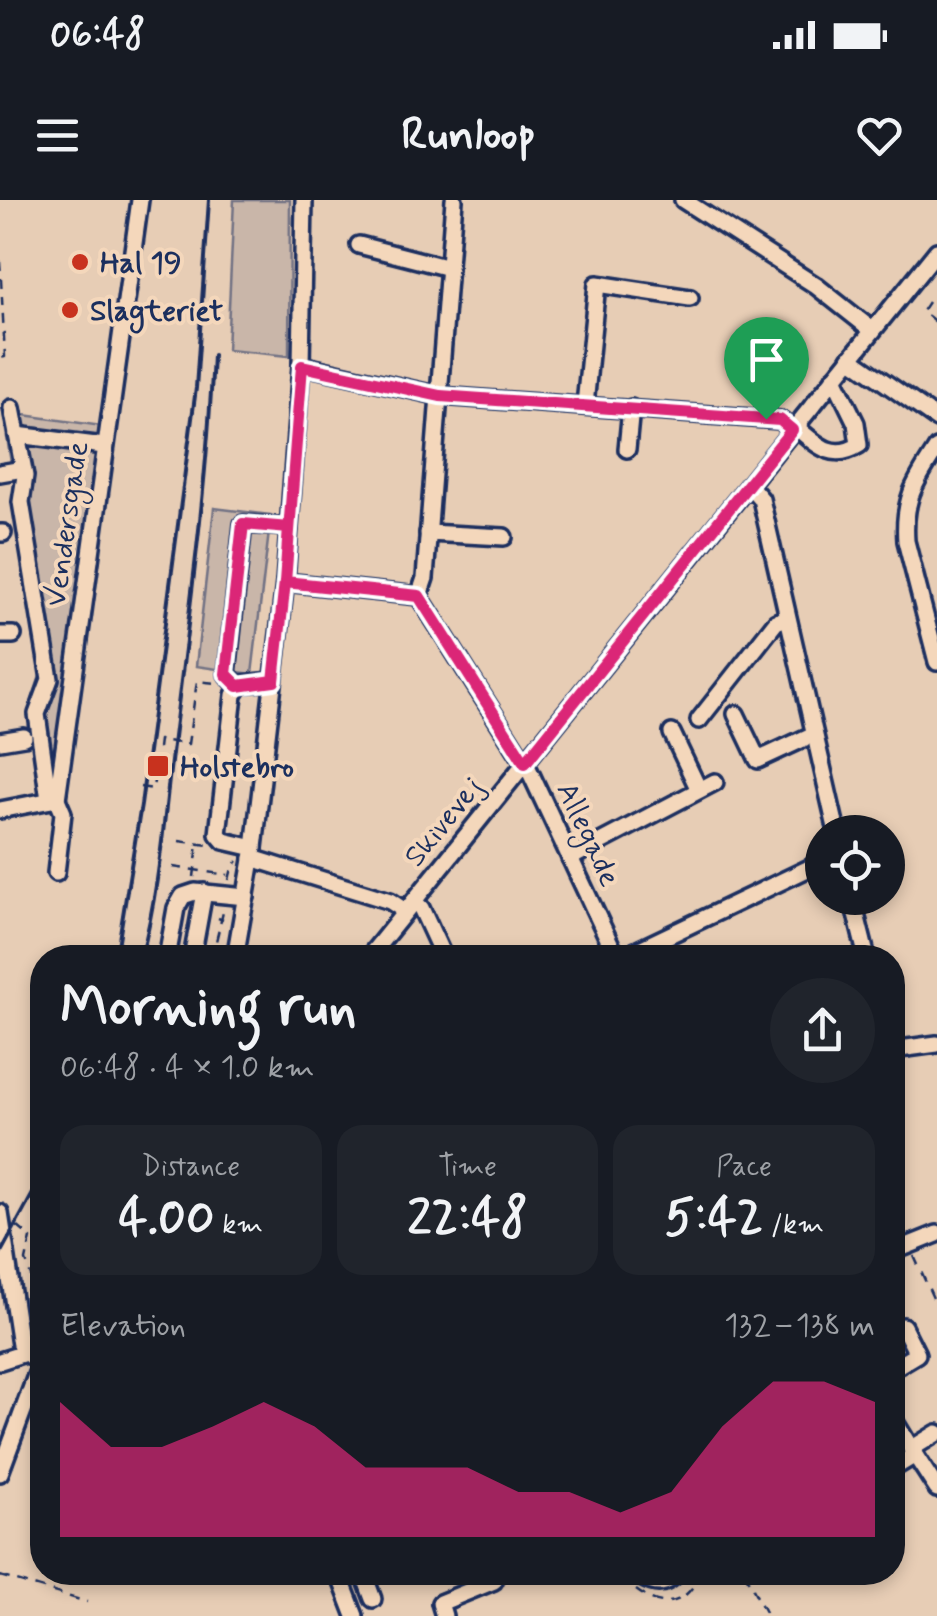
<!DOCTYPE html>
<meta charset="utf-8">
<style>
body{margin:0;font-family:Mynerve,sans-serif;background:#20242c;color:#f1f3f6;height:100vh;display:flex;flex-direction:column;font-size:38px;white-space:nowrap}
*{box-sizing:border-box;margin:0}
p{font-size:32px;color:#9ea1a6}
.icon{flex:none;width:55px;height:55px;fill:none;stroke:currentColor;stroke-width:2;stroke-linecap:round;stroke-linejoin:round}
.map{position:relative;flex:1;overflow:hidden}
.sheet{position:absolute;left:30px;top:745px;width:875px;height:640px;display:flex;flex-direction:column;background:#171b24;border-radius:40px;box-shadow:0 5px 15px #0003}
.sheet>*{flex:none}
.fabs{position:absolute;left:805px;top:615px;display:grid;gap:20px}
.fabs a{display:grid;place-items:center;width:100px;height:100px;border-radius:50%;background:#171b24;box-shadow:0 5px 15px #0003;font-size:50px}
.pin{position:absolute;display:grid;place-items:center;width:85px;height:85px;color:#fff;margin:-102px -42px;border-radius:50% 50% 50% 0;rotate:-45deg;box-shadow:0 0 10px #0007}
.pin .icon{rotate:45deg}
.round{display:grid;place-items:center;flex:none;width:105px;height:105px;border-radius:52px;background:#20242c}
.overview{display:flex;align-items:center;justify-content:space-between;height:170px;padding:0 30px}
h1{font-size:55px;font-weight:800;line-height:75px}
.figures{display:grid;grid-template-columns:repeat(3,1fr);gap:15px;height:170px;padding:10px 30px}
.figures div{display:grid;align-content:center;border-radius:25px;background:#20242c;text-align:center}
.figures b{font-size:50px;font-weight:800}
.figures small{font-size:28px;font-weight:400}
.figures p{font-size:28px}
.chart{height:280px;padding:20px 30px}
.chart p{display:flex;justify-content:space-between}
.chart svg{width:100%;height:180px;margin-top:10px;fill:#db2777;opacity:.7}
.status{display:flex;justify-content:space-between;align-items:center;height:70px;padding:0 50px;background:#171b24;direction:ltr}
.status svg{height:28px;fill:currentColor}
header{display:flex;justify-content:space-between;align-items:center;height:130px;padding:0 30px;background:#171b24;font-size:45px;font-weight:800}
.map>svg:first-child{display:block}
.green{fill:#c9b6a9;stroke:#727284;stroke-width:2.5}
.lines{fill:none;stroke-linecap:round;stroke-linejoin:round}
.minor-casing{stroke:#1b2f5e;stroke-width:22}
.path{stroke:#1b2f5e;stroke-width:2.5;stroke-dasharray:10 8;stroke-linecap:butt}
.minor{stroke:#f4d7bb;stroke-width:15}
.rail{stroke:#1b2f5e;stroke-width:4}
.route-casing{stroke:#fff;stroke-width:20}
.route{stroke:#db2777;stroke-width:12}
.poi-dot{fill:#c8321e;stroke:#f4d7bb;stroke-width:4}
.labels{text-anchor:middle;stroke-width:8;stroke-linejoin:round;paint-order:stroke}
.poi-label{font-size:30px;font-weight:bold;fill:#1b2f5e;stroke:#f4d7bb;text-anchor:start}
.street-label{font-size:30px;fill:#1b2f5e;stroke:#f4d7bb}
</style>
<div class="status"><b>06:48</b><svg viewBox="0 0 49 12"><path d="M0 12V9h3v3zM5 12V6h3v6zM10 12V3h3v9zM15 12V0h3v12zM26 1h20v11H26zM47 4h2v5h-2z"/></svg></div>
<header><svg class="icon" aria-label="menu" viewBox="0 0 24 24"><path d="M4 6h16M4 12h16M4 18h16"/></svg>Runloop<svg class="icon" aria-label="heart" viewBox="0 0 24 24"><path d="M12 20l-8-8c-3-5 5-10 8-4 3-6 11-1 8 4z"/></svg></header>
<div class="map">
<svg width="937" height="1416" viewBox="0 0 937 1416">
<rect width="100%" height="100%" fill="#e7cdb5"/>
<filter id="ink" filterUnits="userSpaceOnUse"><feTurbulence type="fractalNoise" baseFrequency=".01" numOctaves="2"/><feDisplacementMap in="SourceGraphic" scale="20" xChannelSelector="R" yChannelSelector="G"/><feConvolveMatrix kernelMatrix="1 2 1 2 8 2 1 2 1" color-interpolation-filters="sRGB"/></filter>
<g filter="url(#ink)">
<g class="green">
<polygon points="234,0 290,0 289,156 227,150"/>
<polygon points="3,212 102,226 51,580 32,512 33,497 43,467"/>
<polygon points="214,308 271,315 252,474 196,466"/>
</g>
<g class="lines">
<defs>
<g id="minor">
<polyline points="683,0 815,85 872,130"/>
<polyline points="359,45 449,68"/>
<polyline points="850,158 937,219"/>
<polyline points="301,165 440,196 780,220 793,230"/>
<polyline points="585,205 597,84 690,98"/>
<polyline points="12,208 25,276 21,302 50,479 37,514 49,600"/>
<polyline points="766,219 768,181"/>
<path d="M795,226c21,18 37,36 64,19l-3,-22 -22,-45"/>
<polyline points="17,235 104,246"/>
<path d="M937,248c-22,34 -34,51 -31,93l31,121"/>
<polyline points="627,249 631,208"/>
<polyline points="0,273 23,269"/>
<polyline points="749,285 761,299 837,632"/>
<polyline points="0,333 3,333"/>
<polyline points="428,333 504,337"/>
<polyline points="285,382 419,396 529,570 617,758"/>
<polyline points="419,396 425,378 454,0"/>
<polyline points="0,435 13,435"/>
<polyline points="238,486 227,474 243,324 289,327"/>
<polyline points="736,514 758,560 814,534"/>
<polyline points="699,520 776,422 787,418"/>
<polyline points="672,533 699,590"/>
<polyline points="0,541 24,537"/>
<polyline points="0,610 57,599 140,0"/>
<polyline points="254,648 224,641 218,634 234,495 241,484 273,481"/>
<polyline points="252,658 390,701 405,711"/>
<polyline points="570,658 715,582"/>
<polyline points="56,673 63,613 57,599"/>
<polyline points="852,698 867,758"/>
<polyline points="414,701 421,708 444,758"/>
<polyline points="167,758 176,708 183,696 195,692 246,697"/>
<polyline points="192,758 204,692"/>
<polyline points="235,758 254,648 285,382 301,165 304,0"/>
<polyline points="368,758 937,51"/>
<polyline points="621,758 822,662"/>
<polyline points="892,850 937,844"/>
<polyline points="0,1013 20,1145 31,1157 42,1160"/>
<polyline points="892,1052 937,1034"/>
<polyline points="0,1161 25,1153"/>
<polyline points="892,1169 917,1154 903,1126"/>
<polyline points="892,1217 915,1255"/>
<polyline points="911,1249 937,1233"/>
<polyline points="892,1269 915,1255 937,1289"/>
<polyline points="0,1273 37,1173"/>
<polyline points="338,1372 355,1416"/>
<polyline points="363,1372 373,1399"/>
<path d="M641,1372l2,6c14,8 24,7 35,-6"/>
<polyline points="444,1416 440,1403 494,1381 490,1372"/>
</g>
</defs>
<use href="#minor" class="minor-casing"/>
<g class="path">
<polyline points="0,60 5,157 0,158"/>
<polyline points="928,102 922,111 937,123"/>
<polyline points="140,587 153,589 159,540 188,544 197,481 216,483"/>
<polyline points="179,641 208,645"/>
<polyline points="173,667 228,675"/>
<polyline points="194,677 198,644"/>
<polyline points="229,680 232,668 238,661"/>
<polyline points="218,718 223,720"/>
<polyline points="212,758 224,708"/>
<polyline points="17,1026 31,1038 26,1061 42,1110"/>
<polyline points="914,1056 937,1107"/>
<polyline points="27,1091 32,1085 42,1046"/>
<polyline points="623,1372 627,1380"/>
<polyline points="744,1372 767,1416"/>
<polyline points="0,1376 87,1402"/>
<path d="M636,1390c28,21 51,15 65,-18"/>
</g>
<use href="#minor" class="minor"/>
<g class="rail">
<polyline points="116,758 141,605 196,188 209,0"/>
<path d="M141,758c19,-70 23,-142 32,-213 16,-130 34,-259 40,-390"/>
<polyline points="0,1054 42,977"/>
</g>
</g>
</g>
<g class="lines" filter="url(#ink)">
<defs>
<polyline id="route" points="766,219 440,196 302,166 285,382 274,481 238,486 226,474 243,324 289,328 285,382 419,396 525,563 792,230 780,220 766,219"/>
</defs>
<use href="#route" class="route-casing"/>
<use href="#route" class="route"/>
</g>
<g class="poi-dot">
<circle cx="80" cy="62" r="10"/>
<circle cx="70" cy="110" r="10"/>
<rect x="146" y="554" width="24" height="24" rx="5"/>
</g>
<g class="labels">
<g class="poi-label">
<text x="100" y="72">Hal 19</text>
<text x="90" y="120">Slagteriet</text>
<text x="180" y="576">Holstebro</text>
</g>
<g class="street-label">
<text transform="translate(66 324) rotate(-82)" y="10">Vendersgade</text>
<text transform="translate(443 621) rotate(-51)" y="10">Skivevej</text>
<text transform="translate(589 634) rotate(65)" y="10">Allegade</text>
</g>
</g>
</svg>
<div class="fabs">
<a><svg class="icon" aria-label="locate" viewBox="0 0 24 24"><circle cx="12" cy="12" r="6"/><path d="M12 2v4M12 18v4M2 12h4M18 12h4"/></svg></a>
</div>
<div class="pin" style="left:766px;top:219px;background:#1e9e55"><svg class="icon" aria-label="arrive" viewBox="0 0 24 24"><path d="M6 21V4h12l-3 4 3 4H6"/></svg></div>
<section class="sheet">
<div class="overview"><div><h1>Morning run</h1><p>06:48 · 4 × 1.0 km</p></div><a class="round"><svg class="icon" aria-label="share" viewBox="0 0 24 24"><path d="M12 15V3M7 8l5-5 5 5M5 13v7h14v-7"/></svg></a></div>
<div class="figures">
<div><p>Distance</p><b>4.00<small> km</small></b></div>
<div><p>Time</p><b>22:48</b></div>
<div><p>Pace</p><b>5:42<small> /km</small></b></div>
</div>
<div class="chart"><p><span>Elevation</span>132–138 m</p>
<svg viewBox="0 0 160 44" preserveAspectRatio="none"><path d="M0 44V11L10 22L20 22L30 17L40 11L50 17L60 27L70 27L80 27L90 33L100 33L110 38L120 33L130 17L140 6L150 6L160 11V44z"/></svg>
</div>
</section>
</div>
